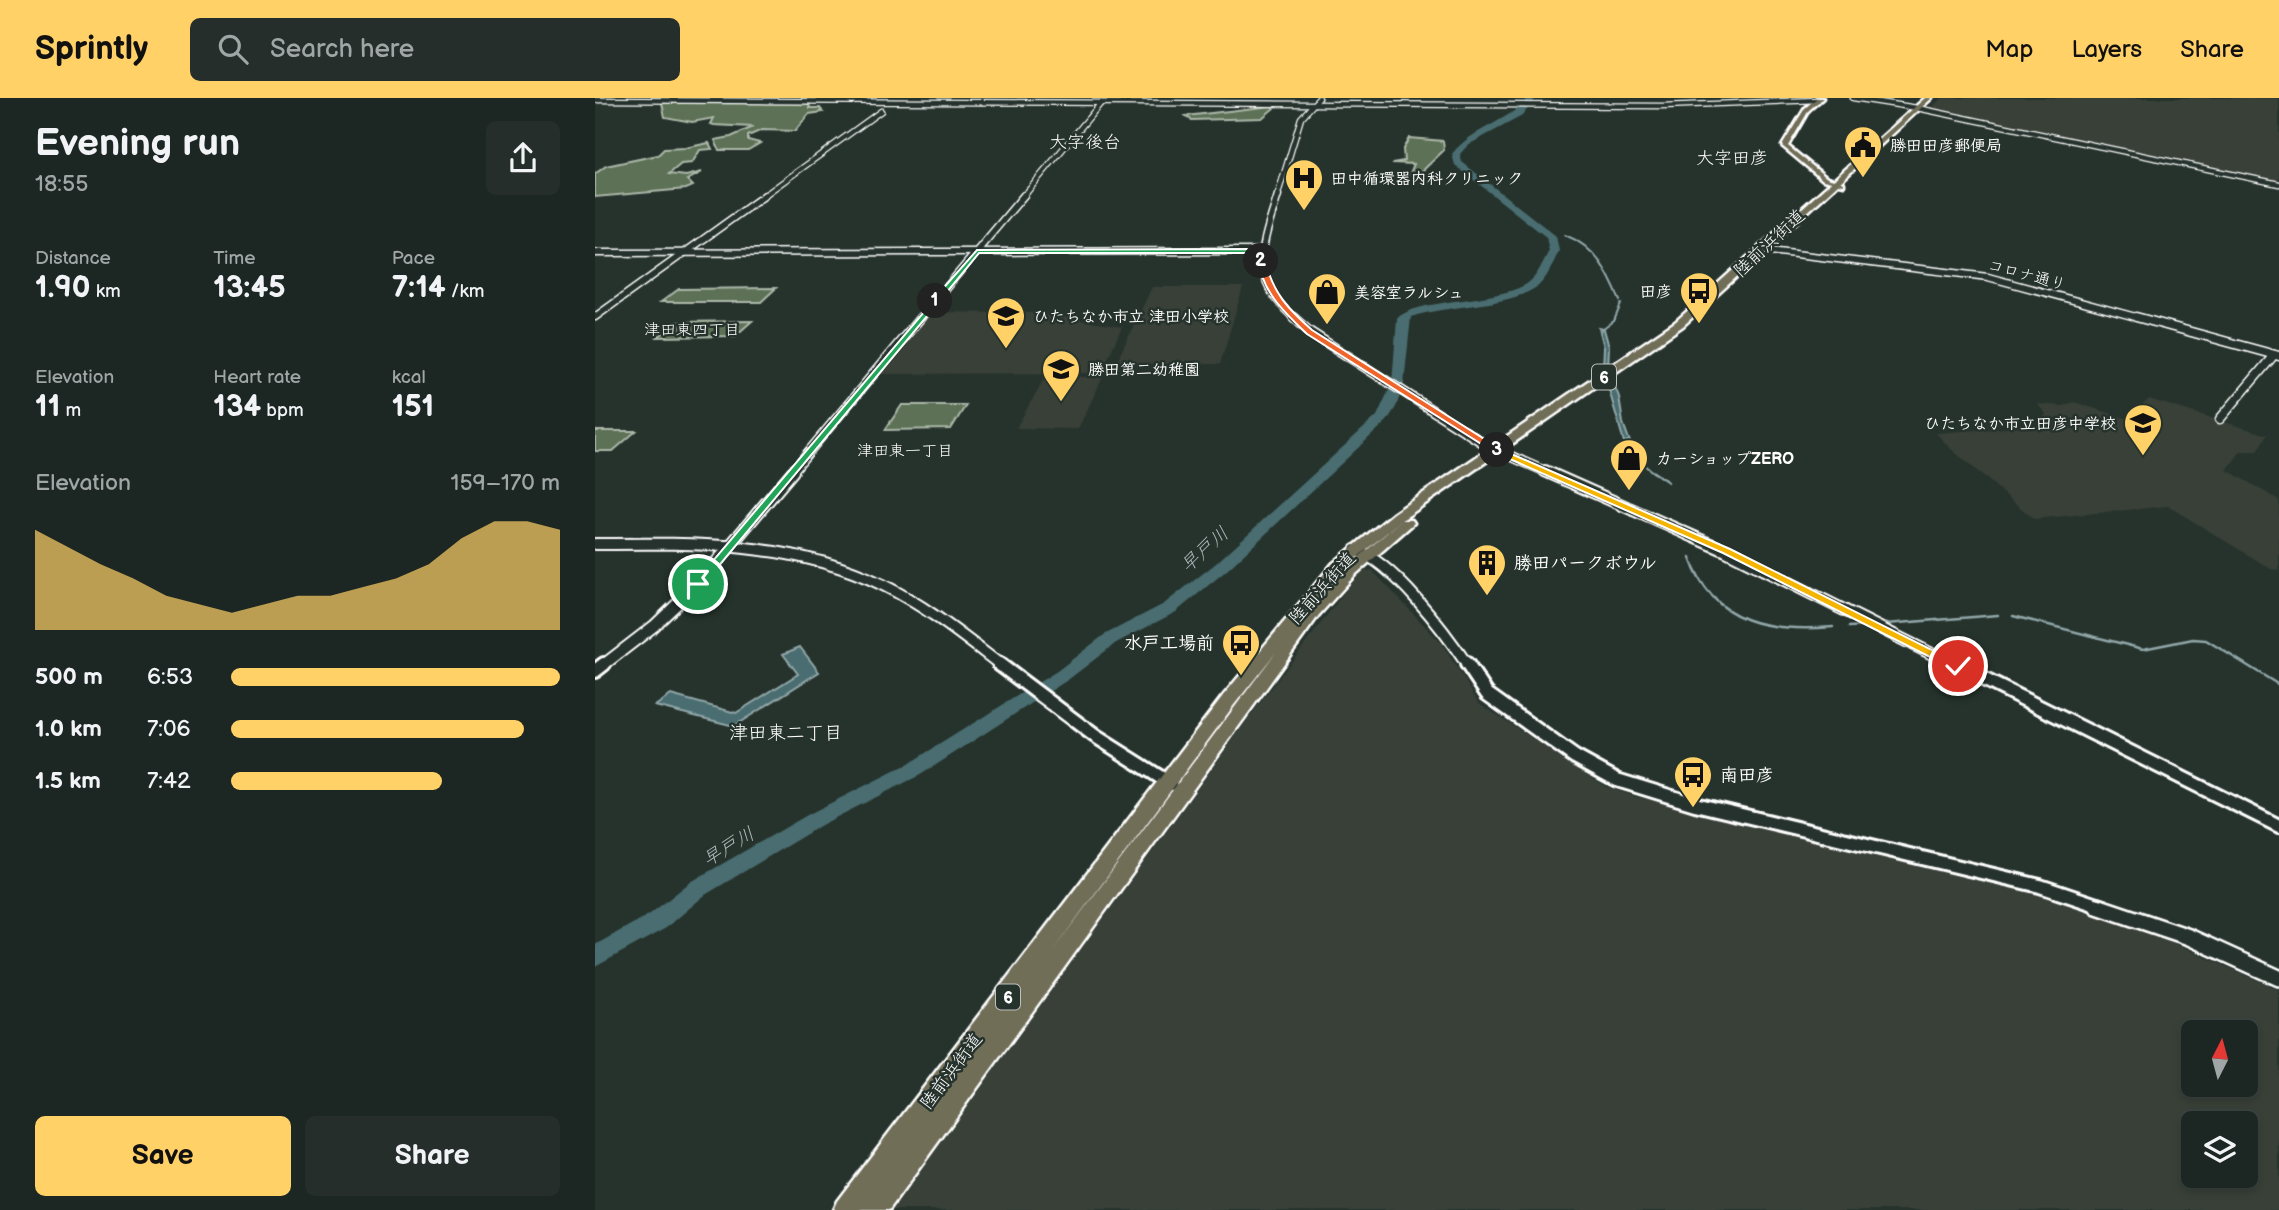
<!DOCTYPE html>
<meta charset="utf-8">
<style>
body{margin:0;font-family:"Balsamiq Sans","Klee One",sans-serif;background:#252e2a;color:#f1f3f6;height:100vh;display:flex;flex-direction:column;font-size:26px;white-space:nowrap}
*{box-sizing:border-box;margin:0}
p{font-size:23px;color:#a0a5a5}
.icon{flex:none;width:38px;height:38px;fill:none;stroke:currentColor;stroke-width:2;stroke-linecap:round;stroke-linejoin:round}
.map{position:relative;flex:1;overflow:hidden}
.side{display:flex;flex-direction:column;background:#1c2622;width:595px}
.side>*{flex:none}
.needle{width:46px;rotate:6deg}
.buttons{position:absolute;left:1586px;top:922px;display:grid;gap:14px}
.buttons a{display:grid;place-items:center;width:77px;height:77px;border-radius:10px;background:#1c2622;box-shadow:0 4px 10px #0003,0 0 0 2px #3a4340;font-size:35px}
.pin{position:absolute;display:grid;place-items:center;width:60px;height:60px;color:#fff;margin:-30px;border:4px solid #fff;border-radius:50%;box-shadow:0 2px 7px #0007}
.km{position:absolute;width:35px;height:35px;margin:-18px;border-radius:50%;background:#222;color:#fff;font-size:19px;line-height:35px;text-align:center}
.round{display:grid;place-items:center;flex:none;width:74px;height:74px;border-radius:10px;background:#252e2a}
.summary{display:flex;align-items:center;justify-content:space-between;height:119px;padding:0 35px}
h1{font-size:38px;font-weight:600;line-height:52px}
.metrics{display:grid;grid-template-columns:repeat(3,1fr);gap:10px;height:119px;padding:7px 35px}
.metrics div{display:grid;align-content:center}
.metrics b{font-size:30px;font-weight:600}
.metrics small{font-size:19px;font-weight:400}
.metrics p{font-size:19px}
.chart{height:196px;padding:14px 35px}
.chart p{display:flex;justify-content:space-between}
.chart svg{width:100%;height:126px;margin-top:7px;fill:#ffd166;opacity:.7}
.action{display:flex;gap:14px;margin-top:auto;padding:14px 35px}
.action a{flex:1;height:80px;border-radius:10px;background:#ffd166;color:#111;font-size:28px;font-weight:600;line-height:80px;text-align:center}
.action a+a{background:#252e2a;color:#f1f3f6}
ul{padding:0 35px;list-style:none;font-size:23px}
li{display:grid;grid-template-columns:112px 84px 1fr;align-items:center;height:52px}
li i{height:18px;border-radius:9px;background:#ffd166}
header{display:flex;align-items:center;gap:42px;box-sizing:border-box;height:98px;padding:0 35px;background:#ffd166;color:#111}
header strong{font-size:33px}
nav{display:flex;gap:38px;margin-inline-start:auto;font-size:24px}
.search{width:490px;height:63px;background:#252e2a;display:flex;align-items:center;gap:18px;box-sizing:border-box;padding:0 24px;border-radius:10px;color:#a0a5a5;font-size:26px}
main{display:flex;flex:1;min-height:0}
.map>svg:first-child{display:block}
.built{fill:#394037;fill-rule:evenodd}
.green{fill:#5b7155;stroke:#adb8aa;stroke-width:2}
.water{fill:#4a6d70;stroke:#92a7a9;stroke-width:2}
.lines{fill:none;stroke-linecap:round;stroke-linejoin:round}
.stream-far1{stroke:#92a7a9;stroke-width:2}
.stream{stroke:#92a7a9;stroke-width:2.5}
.river{fill:#4a6d70;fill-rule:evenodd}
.minor-far5-casing{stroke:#fff;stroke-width:7}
.minor-far4-casing{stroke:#fff;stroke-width:9}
.minor-far3-casing{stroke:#fff;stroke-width:11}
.minor-far2-casing{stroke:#fff;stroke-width:14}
.minor-far1-casing{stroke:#fff;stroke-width:18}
.minor-casing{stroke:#fff;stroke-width:20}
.major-casing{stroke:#fff;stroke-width:5}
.highway-casing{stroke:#fff;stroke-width:5}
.minor-far5{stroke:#26332d;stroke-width:4.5}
.minor-far4{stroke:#26332d;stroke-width:6}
.minor-far3{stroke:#26332d;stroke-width:8}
.minor-far2{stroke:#26332d;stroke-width:10}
.minor-far1{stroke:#26332d;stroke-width:12}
.minor{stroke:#26332d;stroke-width:15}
.major{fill:#716e59;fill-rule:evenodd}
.highway{fill:#716e59;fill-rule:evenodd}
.split-1{fill:#22a559;stroke:#fff;stroke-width:2}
.split-2{fill:#22a559;stroke:#fff;stroke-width:2}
.split-3{fill:#f0652b;stroke:#fff;stroke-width:2}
.split-4{fill:#f5b400;stroke:#fff;stroke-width:2}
.labels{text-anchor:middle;stroke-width:5;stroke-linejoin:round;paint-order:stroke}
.far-poi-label{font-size:16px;font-weight:bold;fill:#fff;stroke:#26332d;text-anchor:start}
.far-street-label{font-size:16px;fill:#fff;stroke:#26332d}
.far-neighbourhood-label{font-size:16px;fill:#fff;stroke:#26332d}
.shield{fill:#26332d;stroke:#bec2c0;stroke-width:2}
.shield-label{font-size:16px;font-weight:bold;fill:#fff}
.far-quarter-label{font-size:18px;fill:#fff;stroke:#26332d}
.street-label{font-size:18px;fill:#fff;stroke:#26332d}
.poi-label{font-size:18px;font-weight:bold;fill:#fff;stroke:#26332d;text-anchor:start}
.water-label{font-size:19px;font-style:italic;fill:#aebdbf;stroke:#26332d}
.neighbourhood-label{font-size:19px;fill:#fff;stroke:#26332d}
</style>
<header>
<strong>Sprintly</strong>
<div class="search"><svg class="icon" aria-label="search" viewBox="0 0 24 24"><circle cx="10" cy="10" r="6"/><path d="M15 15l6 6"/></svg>Search here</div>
<nav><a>Map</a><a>Layers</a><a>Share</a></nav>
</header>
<main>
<section class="side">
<div class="summary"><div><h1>Evening run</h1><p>18:55</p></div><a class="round"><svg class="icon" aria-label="share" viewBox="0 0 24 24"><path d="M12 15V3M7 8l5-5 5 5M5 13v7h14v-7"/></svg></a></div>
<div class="metrics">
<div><p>Distance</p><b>1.90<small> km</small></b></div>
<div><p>Time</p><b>13:45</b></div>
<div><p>Pace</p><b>7:14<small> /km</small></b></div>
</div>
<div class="metrics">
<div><p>Elevation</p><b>11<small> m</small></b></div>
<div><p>Heart rate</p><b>134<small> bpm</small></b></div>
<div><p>kcal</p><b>151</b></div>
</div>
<div class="chart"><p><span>Elevation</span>159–170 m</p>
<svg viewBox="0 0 160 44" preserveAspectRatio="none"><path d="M0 44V9L10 15L20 21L30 26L40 32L50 35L60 38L70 35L80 32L90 32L100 29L110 26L120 21L130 12L140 6L150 6L160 9V44z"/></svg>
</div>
<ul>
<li><b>500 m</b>6:53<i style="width:100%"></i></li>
<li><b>1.0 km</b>7:06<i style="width:89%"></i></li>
<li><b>1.5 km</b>7:42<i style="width:64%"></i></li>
</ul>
<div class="action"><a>Save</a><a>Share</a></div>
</section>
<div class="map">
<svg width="1684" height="1112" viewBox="0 0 1684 1112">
<rect width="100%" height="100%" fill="#26332d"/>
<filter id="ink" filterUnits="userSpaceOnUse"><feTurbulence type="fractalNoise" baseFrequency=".0143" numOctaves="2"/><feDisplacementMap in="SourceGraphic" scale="14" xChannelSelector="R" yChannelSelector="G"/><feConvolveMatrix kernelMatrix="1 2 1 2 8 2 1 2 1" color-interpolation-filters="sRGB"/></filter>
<g filter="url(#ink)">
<g class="built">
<polygon points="1347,0 1684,0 1684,84 1335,11"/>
<polygon points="557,189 648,189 625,266 520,267"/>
<polygon points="334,214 442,215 527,229 506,275 286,276"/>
<polygon points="450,279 508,279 483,331 421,330"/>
<polygon points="1554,301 1672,337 1662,353 1646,353 1632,372 1684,402 1684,472 1676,471 1573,408 1439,421 1355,350 1341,335 1442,328 1451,316 1442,306 1468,308 1479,304 1533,321"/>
<path d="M777,472l70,74 37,59 126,83 28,10 268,62 128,33 118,40 132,59v220h-1387l358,-494 97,-127 16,-18zM1598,934h52v53h-52zM1598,1026h52v52h-52z"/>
</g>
<g class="green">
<polygon points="93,3 214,3 215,10 225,10 228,14 214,16 200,33 167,32 153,38 153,42 165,45 153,52 124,52 120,42 136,39 158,29 119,27 116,26 119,20 97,24 70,19 67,5"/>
<polygon points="677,8 679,10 667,20 597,22 591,18"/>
<polygon points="814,40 848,43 849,52 820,80 813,80 819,66 797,65 809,63 808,51"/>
<polygon points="114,45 117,51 105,52 97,65 86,66 74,76 91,78 107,74 92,82 98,88 91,91 0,99 0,76 11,68 63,57 69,51 90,50"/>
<polygon points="181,190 166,204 66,204 84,191"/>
<polygon points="157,223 140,238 63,239 81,224"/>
<polygon points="307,307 371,307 356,331 290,332"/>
<polygon points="0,333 41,333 18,353 0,353"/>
</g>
<g class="water">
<polygon points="1004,230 1009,231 1014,249 1013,271 1024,299 1028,325 1035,344 1029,344 1008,271 1009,249"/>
<polygon points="205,549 224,574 139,628 60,608 76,597 141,615 203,576 188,556"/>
</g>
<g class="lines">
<g class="stream-far1">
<path d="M970,137c31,12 43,37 55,66"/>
<polyline points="1007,232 1019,223 1026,206"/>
<polyline points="1032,343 1043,362 1059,375"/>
</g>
<g class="stream">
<polyline points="1057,373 1073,384"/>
<path d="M1095,460c23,67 81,74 143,69"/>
<polyline points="1418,518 1548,551 1598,541 1611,542 1684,587"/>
<polyline points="1291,526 1403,517"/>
<polyline points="1254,529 1272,528"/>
</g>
<path class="river" d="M933,0h8l-14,18 -54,29 -8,9 2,8 94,74 3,15c-6,12 -12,30 -24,37 -29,19 -91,17 -124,29l-7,66 -8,24 -9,14 -160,149 -51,42 -60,31 -47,36 -147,95 -99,50 -118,71 -39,33 -71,39v-22l55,-31 39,-31 120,-69 99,-50 149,-93 47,-36 60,-31 51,-40 162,-148 15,-33 5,-64c18,-21 102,-16 131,-36 10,-7 15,-22 21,-32l-3,-14 -91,-72 -3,-11c20,-26 55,-31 76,-56z"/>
<defs>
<g id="minor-far5">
<polyline points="1258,0 1322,10 1684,86"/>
<polyline points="0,2 1067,8 1223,2"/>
<polyline points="167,99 286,13"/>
<polyline points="428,99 506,5"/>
<polyline points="682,99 706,20 724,0"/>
</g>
<g id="minor-far4">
<path d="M683,97c-16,52 -31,82 17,124"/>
<polyline points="1167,152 1393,179 1548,221"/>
<polyline points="0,155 666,153"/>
<polyline points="0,219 170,97"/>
<polyline points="325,221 429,97"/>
</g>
<g id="minor-far3">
<polyline points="698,219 715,234 893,348 954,375"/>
<polyline points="1541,219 1684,258"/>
<polyline points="1625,321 1679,257"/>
<polyline points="196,375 326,219"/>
</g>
<g id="minor-far2">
<polyline points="950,373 1131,453 1361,568"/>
<path d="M0,446c96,-1 199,-3 288,41 43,21 81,52 119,81"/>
<path d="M760,452c37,11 91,83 113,116"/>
<polyline points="7,568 59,528 103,486 198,373"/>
</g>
<g id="minor-far1">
<polyline points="404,566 500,638 576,686"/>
<polyline points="872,566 892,596 980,659 1022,682 1100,706 1445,788 1508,809"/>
<polyline points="1358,566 1684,728"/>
<polyline points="0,573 9,566"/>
</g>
<polyline id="minor" points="1502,808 1594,839 1684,880"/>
<polygon id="major" points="1222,0 1228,0 1214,12 1193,48 1232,80 1249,85 1249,87 1228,82 1187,48 1210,10"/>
<path id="highway" d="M1330,0h7l-249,228 -281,194h10l2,3 -58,51 -37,41 -430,595h-56l4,-9 385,-504 110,-133 62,-51 281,-191zM807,422l-56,48 -18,20 14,-18zM681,554l-225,301 183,-248z"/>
</defs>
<use href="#minor-far5" class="minor-far5-casing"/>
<use href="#minor-far4" class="minor-far4-casing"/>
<use href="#minor-far3" class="minor-far3-casing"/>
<use href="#minor-far2" class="minor-far2-casing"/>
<use href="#minor-far1" class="minor-far1-casing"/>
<use href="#minor" class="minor-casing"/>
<use href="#major" class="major-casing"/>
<use href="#highway" class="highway-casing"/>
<use href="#minor-far5" class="minor-far5"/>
<use href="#minor-far4" class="minor-far4"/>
<use href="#minor-far3" class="minor-far3"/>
<use href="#minor-far2" class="minor-far2"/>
<use href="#minor-far1" class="minor-far1"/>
<use href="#minor" class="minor"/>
<use href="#major" class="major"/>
<use href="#highway" class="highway"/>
</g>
</g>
<polygon class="split-1" points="340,201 343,205 107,488 100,488 100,484"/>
<polygon class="split-2" points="666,151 669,153 670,163 666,165 663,163 663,155 384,155 343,205 337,203 382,152"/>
<path class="split-3" d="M664,161l6,2c9,33 22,47 47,69l188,119v3h-6l-187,-118c-22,-21 -47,-44 -48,-75z"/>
<polygon class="split-4" points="899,351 905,351 1135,451 1369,568 1363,572 1359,571 1128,455 899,354"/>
<defs>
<symbol id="civic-pin" viewBox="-11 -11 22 30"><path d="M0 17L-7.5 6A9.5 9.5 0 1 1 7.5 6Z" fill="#ffd166" stroke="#26332d"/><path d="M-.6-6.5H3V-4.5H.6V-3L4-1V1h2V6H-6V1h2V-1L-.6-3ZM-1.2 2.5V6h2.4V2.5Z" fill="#111"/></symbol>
<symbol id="hospital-pin" viewBox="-11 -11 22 30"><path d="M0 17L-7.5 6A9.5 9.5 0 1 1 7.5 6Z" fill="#ffd166" stroke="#26332d"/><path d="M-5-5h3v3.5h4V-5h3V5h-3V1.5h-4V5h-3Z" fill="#111"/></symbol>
<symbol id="bus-pin" viewBox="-11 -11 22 30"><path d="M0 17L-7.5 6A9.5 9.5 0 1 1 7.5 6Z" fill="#ffd166" stroke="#26332d"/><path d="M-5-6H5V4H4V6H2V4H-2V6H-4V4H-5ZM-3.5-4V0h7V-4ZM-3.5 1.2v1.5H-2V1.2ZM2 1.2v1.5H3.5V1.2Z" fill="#111"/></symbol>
<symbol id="shop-pin" viewBox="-11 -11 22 30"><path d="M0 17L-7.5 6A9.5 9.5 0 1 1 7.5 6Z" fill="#ffd166" stroke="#26332d"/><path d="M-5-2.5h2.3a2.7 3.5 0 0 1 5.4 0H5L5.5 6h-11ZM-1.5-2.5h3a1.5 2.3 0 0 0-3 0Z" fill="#111"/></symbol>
<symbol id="school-pin" viewBox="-11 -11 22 30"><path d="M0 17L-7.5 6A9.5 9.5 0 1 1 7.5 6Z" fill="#ffd166" stroke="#26332d"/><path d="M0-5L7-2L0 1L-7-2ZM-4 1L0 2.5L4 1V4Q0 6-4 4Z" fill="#111"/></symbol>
<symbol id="building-pin" viewBox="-11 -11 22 30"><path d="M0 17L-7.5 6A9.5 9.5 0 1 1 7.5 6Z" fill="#ffd166" stroke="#26332d"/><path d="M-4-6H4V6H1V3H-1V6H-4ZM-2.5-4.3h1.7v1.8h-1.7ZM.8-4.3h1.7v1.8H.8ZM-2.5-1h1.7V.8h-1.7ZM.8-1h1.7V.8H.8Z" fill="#111"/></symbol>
</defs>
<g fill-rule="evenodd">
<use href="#civic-pin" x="1246" y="25" width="44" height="60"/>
<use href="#hospital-pin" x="687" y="58" width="44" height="60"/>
<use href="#bus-pin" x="1082" y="171" width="44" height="60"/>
<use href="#shop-pin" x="710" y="172" width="44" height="60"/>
<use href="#school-pin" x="389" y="196" width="44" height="60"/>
<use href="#school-pin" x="444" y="249" width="44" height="60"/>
<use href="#school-pin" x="1526" y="303" width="44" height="60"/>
<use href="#shop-pin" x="1012" y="338" width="44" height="60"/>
<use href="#building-pin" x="870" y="443" width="44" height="60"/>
<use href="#bus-pin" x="624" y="523" width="44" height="60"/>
<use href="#bus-pin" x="1076" y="655" width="44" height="60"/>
</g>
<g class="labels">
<g class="far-poi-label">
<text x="1295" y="53">勝田田彦郵便局</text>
<text x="736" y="86">田中循環器内科クリニック</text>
<text x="1077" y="199" text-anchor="end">田彦</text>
<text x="759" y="200">美容室ラルシュ</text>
<text x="438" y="224">ひたちなか市立 津田小学校</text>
<text x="493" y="277">勝田第二幼稚園</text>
<text x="1521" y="331" text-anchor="end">ひたちなか市立田彦中学校</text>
<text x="1061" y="366">カーショップZERO</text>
</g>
<g class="far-street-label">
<text transform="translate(1432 176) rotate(15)" y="6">コロナ通り</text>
</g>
<g class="far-neighbourhood-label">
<text x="97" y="237">津田東四丁目</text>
<text x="310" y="358">津田東一丁目</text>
</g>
<g class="shield">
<rect x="997" y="266.5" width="24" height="25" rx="5"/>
<rect x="401" y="886.5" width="24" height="25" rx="5"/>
</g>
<g class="shield-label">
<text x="1009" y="285">6</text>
<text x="413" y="905">6</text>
</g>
<g class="far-quarter-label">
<text x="490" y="50">大字後台</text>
<text x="1137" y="66">大字田彦</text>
</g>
<g class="street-label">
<text transform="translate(1174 145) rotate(-43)" y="6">陸前浜街道</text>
<text transform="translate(727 490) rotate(-48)" y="6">陸前浜街道</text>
<text transform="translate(356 973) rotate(-53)" y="6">陸前浜街道</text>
</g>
<g class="poi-label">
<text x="919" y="471">勝田パークボウル</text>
<text x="619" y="551" text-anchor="end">水戸工場前</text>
<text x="1125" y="683">南田彦</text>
</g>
<g class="water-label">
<text transform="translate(609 451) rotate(-42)" y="7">早戸川</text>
<text transform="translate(133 748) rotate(-31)" y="7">早戸川</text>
</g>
<g class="neighbourhood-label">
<text x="191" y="641">津田東二丁目</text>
</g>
</g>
</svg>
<div class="buttons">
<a><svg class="needle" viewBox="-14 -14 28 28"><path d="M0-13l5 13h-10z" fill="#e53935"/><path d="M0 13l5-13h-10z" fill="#a0a5a5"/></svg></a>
<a><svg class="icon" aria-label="layers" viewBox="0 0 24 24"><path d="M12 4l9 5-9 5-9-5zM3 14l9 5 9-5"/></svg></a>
</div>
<div class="pin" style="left:103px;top:486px;background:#1e9e55"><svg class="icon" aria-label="arrive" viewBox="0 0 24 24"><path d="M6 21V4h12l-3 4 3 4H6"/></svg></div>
<div class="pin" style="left:1363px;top:568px;background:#d93025"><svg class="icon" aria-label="check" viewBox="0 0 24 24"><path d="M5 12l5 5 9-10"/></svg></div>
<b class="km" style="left:340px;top:203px">1</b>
<b class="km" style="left:666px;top:163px">2</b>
<b class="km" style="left:902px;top:352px">3</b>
</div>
</main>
